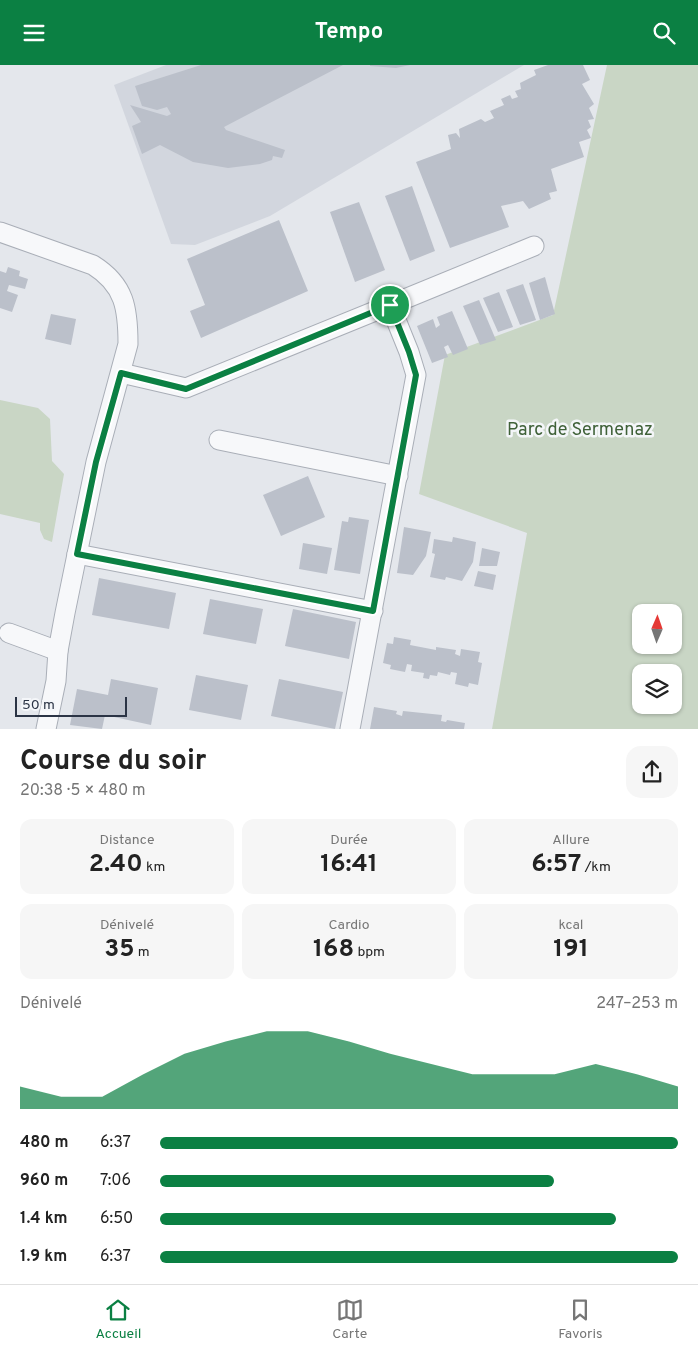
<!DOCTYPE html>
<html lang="fr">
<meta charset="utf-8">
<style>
body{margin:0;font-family:Overpass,sans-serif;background:#f6f6f6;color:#222;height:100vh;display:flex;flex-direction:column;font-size:19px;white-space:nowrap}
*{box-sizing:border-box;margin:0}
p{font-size:16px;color:#767676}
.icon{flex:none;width:28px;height:28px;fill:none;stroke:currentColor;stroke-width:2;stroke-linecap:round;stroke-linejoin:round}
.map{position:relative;height:664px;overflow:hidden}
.sheet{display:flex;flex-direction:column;background:#fff;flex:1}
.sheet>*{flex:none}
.needle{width:32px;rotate:2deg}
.fabs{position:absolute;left:632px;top:539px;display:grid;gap:10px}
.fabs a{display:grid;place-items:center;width:50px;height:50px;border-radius:10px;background:#fff;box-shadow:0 1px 4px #0004;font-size:25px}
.scale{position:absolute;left:15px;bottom:12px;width:112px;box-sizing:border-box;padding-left:5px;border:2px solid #2b3445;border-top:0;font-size:14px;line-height:18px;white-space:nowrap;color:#2b3445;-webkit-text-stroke:4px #f4f6f9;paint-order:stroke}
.pin{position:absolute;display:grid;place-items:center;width:42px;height:42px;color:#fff;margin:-21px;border:2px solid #fff;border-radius:50%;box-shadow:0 1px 5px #0007}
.round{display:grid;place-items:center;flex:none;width:52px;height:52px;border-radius:15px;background:#f6f6f6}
.head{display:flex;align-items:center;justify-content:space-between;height:85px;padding:0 20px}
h1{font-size:28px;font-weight:700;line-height:38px}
.figures{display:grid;grid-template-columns:repeat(3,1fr);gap:8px;height:85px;padding:5px 20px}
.figures div{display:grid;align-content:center;border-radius:12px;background:#f6f6f6;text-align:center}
.figures b{font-size:25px;font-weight:700}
.figures small{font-size:14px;font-weight:400}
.figures p{font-size:14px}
.chart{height:140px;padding:10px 20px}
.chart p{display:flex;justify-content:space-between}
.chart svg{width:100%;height:90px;margin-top:5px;fill:#0b8043;opacity:.7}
ul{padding:0 20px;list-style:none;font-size:16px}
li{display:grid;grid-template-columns:80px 60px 1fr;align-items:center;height:38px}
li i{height:12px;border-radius:6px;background:#0b8043}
header{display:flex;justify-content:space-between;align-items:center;height:65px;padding:0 20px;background:#0b8043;color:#fff;font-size:22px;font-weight:700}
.menu{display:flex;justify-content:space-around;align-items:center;height:70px;border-top:1px solid #e0e0e0;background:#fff;font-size:14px;color:#767676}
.menu a{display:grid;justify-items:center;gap:2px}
.menu .on{color:#0b8043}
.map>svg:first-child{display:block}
.built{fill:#d2d6de}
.green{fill:#c9d6c5;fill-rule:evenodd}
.building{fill:#bbc0ca}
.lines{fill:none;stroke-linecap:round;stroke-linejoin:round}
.minor-casing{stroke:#a9aeb7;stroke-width:21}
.minor{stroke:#f7f8fa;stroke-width:19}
.route-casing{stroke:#fff;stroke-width:10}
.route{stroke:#0b8043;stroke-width:6}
.labels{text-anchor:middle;stroke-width:5;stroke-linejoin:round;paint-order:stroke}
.park-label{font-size:18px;fill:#3f6138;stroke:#f4f6f9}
</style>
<header><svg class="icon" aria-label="menu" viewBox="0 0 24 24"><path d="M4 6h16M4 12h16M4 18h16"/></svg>Tempo<svg class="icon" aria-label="search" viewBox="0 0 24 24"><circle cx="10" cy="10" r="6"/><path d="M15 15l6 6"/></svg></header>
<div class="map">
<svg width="698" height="664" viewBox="0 0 698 664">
<rect width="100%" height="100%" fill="#e4e7ec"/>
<polygon class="built" points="166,0 524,0 270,151 195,180 171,179 114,20"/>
<g class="green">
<path d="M607,0h91v664h-206l35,-196 -108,-39 26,-139 108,-40zM641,548h33v32h-33zM641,608h33v32h-33z"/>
<polygon points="0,335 38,343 50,354 52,396 64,409 52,477 44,474 40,465 40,458 0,449"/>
</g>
<g class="building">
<polygon points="201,0 343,0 224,62 226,65 285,85 282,93 273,91 272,95 260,99 228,103 193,97 160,80 142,89 132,61 141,57 130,40 167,51 171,49 167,42 157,45 142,41 135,21"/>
<polygon points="410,0 396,3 370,1 370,0"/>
<polygon points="548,0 583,0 590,15 582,19 594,39 589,43 594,54 588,55 591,62 587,65 591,73 579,77 584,92 551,104 557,126 549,128 551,134 529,144 523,136 501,141 509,162 450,183 416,97 451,84 448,70 456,68 460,73 459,64 481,54 485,57 494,53 490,46 504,40 501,34 510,30 512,34 518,32 515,26 521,24 520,18 536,10 534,5"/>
<polygon points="412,121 435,186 410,196 385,131"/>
<polygon points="359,137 385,205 355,217 330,147"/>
<polygon points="279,155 308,226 201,273 190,246 205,240 187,194"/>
<polygon points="8,202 20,206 19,211 28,214 25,224 9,220 7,226 18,230 12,247 0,243 0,206 6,208"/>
<polygon points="545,212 555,249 540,255 529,218"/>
<polygon points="523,219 536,255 520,260 506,225"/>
<polygon points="499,227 513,262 498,267 483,233"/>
<polygon points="479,235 496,275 480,280 463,241"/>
<polygon points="452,246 468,284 453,290 448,280 444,282 448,292 432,298 417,261 433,254 436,263 440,260 437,252"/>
<polygon points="51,249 76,254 71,280 45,274"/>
<polygon points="308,411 325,452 281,471 263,430"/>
<polygon points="349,452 369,455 360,509 334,505 342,456 348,457"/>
<polygon points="404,462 431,467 426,491 413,510 397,508"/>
<polygon points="453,472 476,477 473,497 462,516 446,512 445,515 430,512 435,489 432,488 434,474 452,477"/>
<polygon points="303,478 332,483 327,509 299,504"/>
<polygon points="482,483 500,487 497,501 479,501"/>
<polygon points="478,506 496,510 493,525 474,521"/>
<polygon points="99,513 176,528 169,564 92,550"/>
<polygon points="210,534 263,544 256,579 203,569"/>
<polygon points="293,544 356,557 349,594 285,581"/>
<polygon points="394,572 411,575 410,580 436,585 436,582 456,585 455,589 460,591 461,584 480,587 478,597 482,598 478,620 469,618 468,622 455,619 457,608 451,607 450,610 438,607 437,611 430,610 429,614 423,613 424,608 411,606 412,600 407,599 405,607 390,604 391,600 383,598 387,578 393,579"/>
<polygon points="196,610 248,620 241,655 189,645"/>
<polygon points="111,614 158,623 151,660 105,650 102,664 70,660 77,624 108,630"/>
<polygon points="279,614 343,627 335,664 271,651"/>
<polygon points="374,642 397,646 396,649 402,651 403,646 442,650 441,656 446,657 447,655 465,658 464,664 370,664"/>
</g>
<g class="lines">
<defs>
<g id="minor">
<path d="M0,167l93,33c32,20 35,44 35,79l-32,118 -31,151 -7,38 -2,30 -10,48"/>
<polyline points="390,240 534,181"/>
<polyline points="121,308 186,323 390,240 409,287 416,310 350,664"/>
<polyline points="219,375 398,411"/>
<polyline points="77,489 373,546"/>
<polyline points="9,568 58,586"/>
</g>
</defs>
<use href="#minor" class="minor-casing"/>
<use href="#minor" class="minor"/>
</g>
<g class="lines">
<defs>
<polygon id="route" points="390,240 409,287 416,310 373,546 77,489 96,397 121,308 186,324"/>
</defs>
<use href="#route" class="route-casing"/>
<use href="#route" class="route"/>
</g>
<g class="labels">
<g class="park-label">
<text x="580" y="370">Parc de Sermenaz</text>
</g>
</g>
</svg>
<div class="fabs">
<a><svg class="needle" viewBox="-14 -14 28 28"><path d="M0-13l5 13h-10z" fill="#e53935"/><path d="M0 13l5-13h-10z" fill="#767676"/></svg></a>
<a><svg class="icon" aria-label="layers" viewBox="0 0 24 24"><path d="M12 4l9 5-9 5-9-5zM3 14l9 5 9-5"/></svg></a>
</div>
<div class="scale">50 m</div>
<div class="pin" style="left:390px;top:240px;background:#1e9e55"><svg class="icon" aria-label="arrive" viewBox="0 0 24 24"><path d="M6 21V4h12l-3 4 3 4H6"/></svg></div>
</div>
<section class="sheet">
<div class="head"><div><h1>Course du soir</h1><p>20:38 · 5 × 480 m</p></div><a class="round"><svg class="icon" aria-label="share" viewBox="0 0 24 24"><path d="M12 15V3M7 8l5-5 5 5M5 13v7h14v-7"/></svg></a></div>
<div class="figures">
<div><p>Distance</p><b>2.40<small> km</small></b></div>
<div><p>Durée</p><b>16:41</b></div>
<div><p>Allure</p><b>6:57<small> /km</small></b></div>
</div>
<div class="figures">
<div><p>Dénivelé</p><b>35<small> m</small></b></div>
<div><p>Cardio</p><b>168<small> bpm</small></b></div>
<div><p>kcal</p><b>191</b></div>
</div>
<div class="chart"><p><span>Dénivelé</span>247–253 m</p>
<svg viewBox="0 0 160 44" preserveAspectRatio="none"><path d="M0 44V33L10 38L20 38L30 27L40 17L50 11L60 6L70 6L80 11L90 17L100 22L110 27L120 27L130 27L140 22L150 27L160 33V44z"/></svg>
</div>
<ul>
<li><b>480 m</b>6:37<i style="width:100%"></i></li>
<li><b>960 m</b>7:06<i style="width:76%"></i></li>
<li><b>1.4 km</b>6:50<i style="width:88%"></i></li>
<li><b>1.9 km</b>6:37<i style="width:100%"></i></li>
</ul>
</section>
<nav class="menu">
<a class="on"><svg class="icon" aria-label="home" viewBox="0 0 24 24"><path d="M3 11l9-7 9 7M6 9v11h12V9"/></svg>Accueil</a>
<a><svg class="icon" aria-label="map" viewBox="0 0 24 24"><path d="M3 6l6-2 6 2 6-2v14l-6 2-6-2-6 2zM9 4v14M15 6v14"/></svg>Carte</a>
<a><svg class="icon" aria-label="saved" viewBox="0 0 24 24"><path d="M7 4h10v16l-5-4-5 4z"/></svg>Favoris</a>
</nav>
